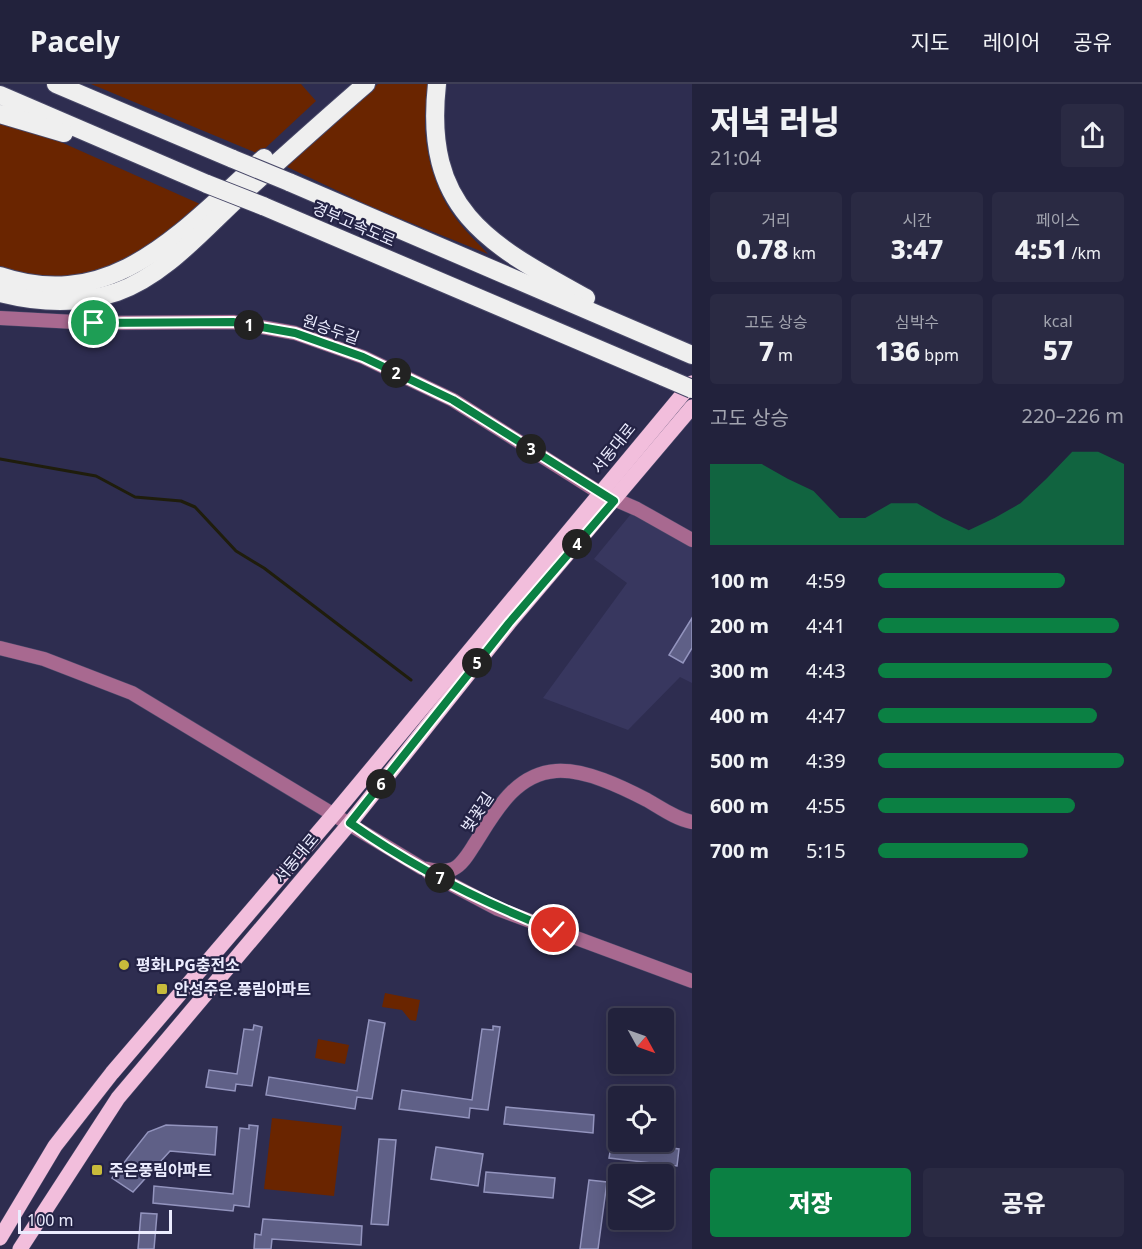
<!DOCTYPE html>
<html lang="ko">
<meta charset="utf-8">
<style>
body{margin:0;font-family:"Noto Sans","Noto Sans KR",sans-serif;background:#2a2a43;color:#f1f3f6;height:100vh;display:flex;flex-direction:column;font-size:22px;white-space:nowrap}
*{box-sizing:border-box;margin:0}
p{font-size:20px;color:#a2a4af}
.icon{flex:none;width:33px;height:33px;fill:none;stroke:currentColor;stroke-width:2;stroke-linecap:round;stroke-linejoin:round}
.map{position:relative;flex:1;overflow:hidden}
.sheet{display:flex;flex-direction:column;background:#22223c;width:450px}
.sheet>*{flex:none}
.needle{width:39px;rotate:130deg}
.tools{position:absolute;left:608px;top:924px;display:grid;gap:12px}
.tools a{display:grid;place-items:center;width:66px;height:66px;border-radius:6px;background:#22223c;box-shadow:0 3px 15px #0003,0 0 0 2px #3f3f56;font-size:30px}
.scale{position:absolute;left:18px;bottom:15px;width:154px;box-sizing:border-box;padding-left:6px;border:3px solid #ebecfe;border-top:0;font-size:16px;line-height:21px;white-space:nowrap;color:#ebecfe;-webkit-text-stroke:4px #242345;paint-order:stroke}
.pin{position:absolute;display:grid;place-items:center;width:51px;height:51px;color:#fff;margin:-26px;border:3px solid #fff;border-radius:50%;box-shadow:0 2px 6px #0007}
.km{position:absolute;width:30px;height:30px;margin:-15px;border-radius:50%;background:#222;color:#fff;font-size:16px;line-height:30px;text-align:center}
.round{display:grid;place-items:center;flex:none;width:63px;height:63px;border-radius:6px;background:#2a2a43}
.headline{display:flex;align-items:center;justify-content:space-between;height:102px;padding:0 18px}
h1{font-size:33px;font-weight:800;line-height:45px}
.figures{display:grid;grid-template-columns:repeat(3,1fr);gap:9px;height:102px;padding:6px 18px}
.figures div{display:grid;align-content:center;border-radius:6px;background:#2a2a43;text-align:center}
.figures b{font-size:26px;font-weight:800}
.figures small{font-size:16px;font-weight:400}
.figures p{font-size:16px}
.chart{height:168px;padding:12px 18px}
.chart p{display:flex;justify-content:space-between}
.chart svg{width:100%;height:108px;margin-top:6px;fill:#0b8043;opacity:.7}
.button{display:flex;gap:12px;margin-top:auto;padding:12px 18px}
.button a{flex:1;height:69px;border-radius:6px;background:#0b8043;color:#fff;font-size:24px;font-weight:800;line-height:69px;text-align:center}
.button a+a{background:#2a2a43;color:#f1f3f6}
ul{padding:0 18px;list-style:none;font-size:20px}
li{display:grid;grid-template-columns:96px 72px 1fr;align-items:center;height:45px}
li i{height:15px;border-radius:8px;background:#0b8043}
header{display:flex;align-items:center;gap:36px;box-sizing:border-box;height:84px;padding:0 30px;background:#22223c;border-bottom:2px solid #3f3f56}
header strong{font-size:28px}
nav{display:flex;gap:33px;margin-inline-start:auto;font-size:21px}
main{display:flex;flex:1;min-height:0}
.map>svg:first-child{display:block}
.built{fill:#38375f}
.green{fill:#6a2500}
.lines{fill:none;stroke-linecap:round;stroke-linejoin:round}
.stream{stroke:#1f1d0c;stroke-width:3}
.building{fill:#5f6087;stroke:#9394be;stroke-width:1.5}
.minor-casing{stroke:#484868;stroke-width:15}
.major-casing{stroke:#484868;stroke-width:16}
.highway-casing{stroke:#484868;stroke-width:20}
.minor{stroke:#a86990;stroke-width:14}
.major{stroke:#f2bedc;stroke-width:15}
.highway{stroke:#efefef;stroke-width:18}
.highway-bridge-casing{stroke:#484868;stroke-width:20;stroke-linecap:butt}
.highway-bridge{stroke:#efefef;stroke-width:18}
.route-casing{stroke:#fff;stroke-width:12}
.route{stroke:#0b8043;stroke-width:8}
.poi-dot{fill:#c8bb3b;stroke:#242345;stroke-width:2}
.labels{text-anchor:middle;stroke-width:4.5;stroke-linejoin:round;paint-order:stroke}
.street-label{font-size:16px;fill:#ebecfe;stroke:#242345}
.poi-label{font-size:16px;font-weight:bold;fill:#ebecfe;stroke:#242345;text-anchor:start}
</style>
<header>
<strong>Pacely</strong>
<nav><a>지도</a><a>레이어</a><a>공유</a></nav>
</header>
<main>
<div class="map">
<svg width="692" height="1165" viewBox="0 0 692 1165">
<rect width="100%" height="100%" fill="#2e2d50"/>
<polygon class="built" points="631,430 692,463 692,599 680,593 628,646 543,614 627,499 594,475"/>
<g class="green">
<polygon points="91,0 301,0 316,17 259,70"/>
<path d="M378,0h52c-11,40 -3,85 17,121 10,18 27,34 41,49l-114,-46 -89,-42z"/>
<polygon points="0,34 18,39 200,120 136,174 62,196 0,185"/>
<polygon points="385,909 420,916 416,937 410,936 402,926 382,923"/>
<polygon points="318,955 349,961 345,980 315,974"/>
<polygon points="272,1034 342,1042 334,1112 264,1105"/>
</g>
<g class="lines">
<polyline class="stream" points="0,375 96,392 135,413 181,417 195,423 236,467 264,484 411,596"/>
</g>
<g class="building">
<polygon points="692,534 692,564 683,579 669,571"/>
<polygon points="369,936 385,939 372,1015 357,1013 355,1025 266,1011 269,993 357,1007"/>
<polygon points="254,941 262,943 252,1002 236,1000 235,1007 206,1003 209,986 237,990 244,945 253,946"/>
<polygon points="493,942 500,943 488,1026 470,1024 469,1034 399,1025 402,1006 472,1016 482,945 493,946"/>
<polygon points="506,1023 594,1031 593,1049 504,1040"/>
<polygon points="166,1041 217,1043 215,1071 170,1067 133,1108 112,1094 148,1048"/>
<polygon points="249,1041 258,1042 249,1123 234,1121 233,1127 153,1119 154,1102 233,1110 240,1044 249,1045"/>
<polygon points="379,1055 396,1056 388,1141 371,1140"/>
<polygon points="612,1056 679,1065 677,1082 609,1074"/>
<polygon points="436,1063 483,1070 478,1102 431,1095"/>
<polygon points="486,1088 555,1094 553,1114 484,1108"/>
<polygon points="589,1096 607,1098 598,1165 580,1165"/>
<polygon points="141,1129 157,1130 154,1165 138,1165"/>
<polygon points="263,1135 362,1142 361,1161 272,1155 271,1165 254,1165 255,1150 261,1151"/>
</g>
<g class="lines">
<defs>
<g id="minor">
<polyline points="0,234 94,239 233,238 295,249 363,273 453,316 600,409 637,425 692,456"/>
<path d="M0,564l44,11 88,34 290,175c10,2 21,5 31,1 9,-4 16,-16 21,-24 20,-31 40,-71 82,-74 29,-2 66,16 91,29 14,8 29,19 45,22"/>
<polyline points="428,788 498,825 692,897"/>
</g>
<g id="major">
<polyline points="0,1154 55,1062 112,989 334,730 692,299"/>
<polyline points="20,1165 118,1014 350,739 509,539 692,323"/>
</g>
<g id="highway">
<polyline points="56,0 233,75"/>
<path d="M437,0c-14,126 51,160 149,214"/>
<polyline points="0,11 207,100"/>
<polyline points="0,30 64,49"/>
<polyline points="289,98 692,271"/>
<polyline points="263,122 664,293"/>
<path d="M0,192c115,39 185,-49 264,-118"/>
<path d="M0,209c39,10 79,12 117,-1 48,-17 86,-62 122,-95 42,-38 84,-76 127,-113"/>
</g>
</defs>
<use href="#minor" class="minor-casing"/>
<use href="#major" class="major-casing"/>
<use href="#highway" class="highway-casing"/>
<use href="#minor" class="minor"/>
<use href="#major" class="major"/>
<use href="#highway" class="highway"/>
<defs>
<g id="highway-bridge">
<polyline points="233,75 289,98"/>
<polyline points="207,100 263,122"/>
<polyline points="664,293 692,305"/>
</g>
</defs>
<use href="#highway-bridge" class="highway-bridge-casing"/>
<use href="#highway-bridge" class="highway-bridge"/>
</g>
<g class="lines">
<defs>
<path id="route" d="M94,239l139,-1 62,11 68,24 90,43 161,101 -105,122 -159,200c63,44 131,79 204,107"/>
</defs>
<use href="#route" class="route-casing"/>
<use href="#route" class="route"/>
</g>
<g class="poi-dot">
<circle cx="124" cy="881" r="6"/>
<rect x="156" y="899" width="12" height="12" rx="3"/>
<rect x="91" y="1080" width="12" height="12" rx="3"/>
</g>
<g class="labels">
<g class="street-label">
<text transform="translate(354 140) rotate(23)" y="6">경부고속도로</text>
<text transform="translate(331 245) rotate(19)" y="6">원승두길</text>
<text transform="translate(613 364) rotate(-51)" y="6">서동대로</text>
<text transform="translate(477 728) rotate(-56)" y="6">벚꽃길</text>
<text transform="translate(296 774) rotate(-50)" y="6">서동대로</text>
</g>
<g class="poi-label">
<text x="136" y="887">평화LPG충전소</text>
<text x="174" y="911">안성주은.풍림아파트</text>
<text x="109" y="1092">주은풍림아파트</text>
</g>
</g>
</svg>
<div class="tools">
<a><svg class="needle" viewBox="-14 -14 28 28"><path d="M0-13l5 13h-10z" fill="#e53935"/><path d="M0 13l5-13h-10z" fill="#a2a4af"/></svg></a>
<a><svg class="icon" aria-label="locate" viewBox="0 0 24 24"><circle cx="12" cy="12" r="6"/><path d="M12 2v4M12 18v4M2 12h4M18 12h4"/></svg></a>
<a><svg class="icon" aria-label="layers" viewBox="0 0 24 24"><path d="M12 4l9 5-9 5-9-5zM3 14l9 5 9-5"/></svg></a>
</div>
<div class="scale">100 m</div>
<div class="pin" style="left:94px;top:239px;background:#1e9e55"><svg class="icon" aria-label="arrive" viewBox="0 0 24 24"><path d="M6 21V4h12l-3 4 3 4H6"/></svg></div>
<div class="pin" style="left:554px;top:846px;background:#d93025"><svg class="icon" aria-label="check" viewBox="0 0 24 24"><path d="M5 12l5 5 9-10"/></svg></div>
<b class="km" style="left:249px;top:241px">1</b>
<b class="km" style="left:396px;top:289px">2</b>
<b class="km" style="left:531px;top:365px">3</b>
<b class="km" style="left:577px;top:460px">4</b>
<b class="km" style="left:477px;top:579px">5</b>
<b class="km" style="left:381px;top:700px">6</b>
<b class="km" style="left:440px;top:794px">7</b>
</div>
<section class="sheet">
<div class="headline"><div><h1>저녁 러닝</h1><p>21:04</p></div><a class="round"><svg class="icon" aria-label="share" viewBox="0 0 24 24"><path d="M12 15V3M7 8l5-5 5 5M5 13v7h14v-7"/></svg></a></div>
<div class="figures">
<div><p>거리</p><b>0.78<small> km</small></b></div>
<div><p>시간</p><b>3:47</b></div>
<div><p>페이스</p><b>4:51<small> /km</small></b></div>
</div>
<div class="figures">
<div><p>고도 상승</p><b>7<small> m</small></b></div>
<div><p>심박수</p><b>136<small> bpm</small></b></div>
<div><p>kcal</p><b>57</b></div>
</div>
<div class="chart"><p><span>고도 상승</span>220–226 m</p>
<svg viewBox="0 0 160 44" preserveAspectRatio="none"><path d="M0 44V11L10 11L20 11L30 17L40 22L50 33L60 33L70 27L80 27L90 33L100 38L110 33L120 27L130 17L140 6L150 6L160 11V44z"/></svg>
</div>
<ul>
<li><b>100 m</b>4:59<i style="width:76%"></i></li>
<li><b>200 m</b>4:41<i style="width:98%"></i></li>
<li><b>300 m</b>4:43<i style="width:95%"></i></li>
<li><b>400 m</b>4:47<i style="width:89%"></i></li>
<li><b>500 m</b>4:39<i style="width:100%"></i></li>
<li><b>600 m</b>4:55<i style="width:80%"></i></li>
<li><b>700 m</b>5:15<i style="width:61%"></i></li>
</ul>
<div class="button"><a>저장</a><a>공유</a></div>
</section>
</main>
